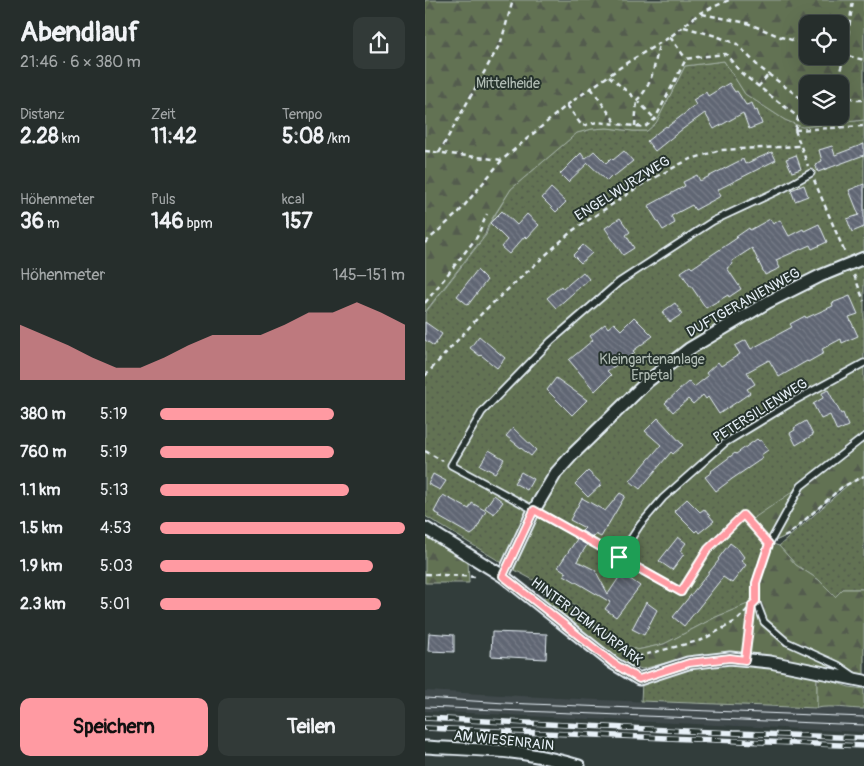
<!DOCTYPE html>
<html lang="de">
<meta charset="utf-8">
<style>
body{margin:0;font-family:Pangolin,sans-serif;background:#323a38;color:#f1f3f6;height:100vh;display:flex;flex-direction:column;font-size:19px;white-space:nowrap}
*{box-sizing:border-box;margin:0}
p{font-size:16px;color:#a4a8a9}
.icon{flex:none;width:28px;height:28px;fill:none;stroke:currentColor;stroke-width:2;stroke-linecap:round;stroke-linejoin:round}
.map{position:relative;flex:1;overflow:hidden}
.panel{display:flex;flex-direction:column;background:#262e2c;width:425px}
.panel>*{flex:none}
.tools{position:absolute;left:374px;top:15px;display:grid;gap:10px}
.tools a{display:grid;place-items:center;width:50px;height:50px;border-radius:10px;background:#262e2c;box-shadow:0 5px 20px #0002,0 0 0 1px #424a48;font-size:25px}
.pin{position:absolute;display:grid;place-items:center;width:42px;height:42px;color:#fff;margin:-21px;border-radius:10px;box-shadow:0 2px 8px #0006}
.round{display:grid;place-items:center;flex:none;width:52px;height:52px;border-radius:10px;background:#323a38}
.headline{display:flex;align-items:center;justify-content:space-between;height:85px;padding:0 20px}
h1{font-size:28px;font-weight:700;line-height:38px}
.metrics{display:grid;grid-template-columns:repeat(3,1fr);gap:8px;height:85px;padding:5px 20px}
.metrics div{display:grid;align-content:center}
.metrics b{font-size:21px;font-weight:700}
.metrics small{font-size:14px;font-weight:400}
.metrics p{font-size:14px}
.chart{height:140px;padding:10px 20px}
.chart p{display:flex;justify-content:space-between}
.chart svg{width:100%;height:90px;margin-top:5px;fill:#ff9aa2;opacity:.7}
.button{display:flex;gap:10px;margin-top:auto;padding:10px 20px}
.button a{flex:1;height:58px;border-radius:10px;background:#ff9aa2;color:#111;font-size:20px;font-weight:700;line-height:58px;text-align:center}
.button a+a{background:#323a38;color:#f1f3f6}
ul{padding:0 20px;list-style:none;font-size:16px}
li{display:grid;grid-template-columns:80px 60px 1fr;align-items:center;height:38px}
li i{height:12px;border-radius:6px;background:#ff9aa2}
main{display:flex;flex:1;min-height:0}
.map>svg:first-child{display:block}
.built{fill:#40494c}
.grass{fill:url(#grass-dots);stroke:#a5b2a6}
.forest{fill:url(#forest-firs);stroke:#a5b2a6;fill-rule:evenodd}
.building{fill:url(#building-back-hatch);stroke:#e8f1f8}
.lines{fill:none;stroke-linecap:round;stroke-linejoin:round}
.service-casing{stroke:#e8f1f8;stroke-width:9}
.minor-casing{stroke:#e8f1f8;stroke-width:15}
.path{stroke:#e8f1f8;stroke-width:2.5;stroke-dasharray:5 4;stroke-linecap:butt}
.service{stroke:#26332d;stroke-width:5.5}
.minor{stroke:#26332d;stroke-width:11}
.tram{stroke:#e8f1f8;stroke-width:1}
.rail-casing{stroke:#e8f1f8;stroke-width:5.5}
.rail{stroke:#26332d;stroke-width:4;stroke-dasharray:11;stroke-linecap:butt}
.route-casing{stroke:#fff;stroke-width:10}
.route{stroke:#ff9aa2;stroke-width:6}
.labels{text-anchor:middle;stroke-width:4;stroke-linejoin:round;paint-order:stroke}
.park-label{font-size:14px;fill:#b2beb6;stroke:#26332d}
.street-label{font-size:14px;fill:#e8f1f8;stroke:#26332d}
</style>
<main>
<section class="panel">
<div class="headline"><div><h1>Abendlauf</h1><p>21:46 · 6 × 380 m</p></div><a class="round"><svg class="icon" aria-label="share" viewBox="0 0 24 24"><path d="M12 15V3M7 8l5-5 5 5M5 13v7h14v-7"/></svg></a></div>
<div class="metrics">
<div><p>Distanz</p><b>2.28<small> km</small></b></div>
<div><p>Zeit</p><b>11:42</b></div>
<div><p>Tempo</p><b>5:08<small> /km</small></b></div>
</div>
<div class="metrics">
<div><p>Höhenmeter</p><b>36<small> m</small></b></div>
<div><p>Puls</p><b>146<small> bpm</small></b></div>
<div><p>kcal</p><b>157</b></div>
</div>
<div class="chart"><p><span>Höhenmeter</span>145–151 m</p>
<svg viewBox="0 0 160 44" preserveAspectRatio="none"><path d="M0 44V17L10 22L20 27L30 33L40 38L50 38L60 33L70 27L80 22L90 22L100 22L110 17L120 11L130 11L140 6L150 11L160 17V44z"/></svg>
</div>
<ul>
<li><b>380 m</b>5:19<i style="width:71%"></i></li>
<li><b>760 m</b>5:19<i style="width:71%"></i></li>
<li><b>1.1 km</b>5:13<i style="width:77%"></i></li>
<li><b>1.5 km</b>4:53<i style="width:100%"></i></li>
<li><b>1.9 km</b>5:03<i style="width:87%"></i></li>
<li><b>2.3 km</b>5:01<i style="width:90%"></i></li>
</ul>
<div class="button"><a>Speichern</a><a>Teilen</a></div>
</section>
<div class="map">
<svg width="439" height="766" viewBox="0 0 439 766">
<defs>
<pattern id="grass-dots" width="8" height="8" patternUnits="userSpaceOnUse" patternTransform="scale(1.25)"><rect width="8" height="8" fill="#627253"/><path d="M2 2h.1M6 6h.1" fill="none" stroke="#535b4e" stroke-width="1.8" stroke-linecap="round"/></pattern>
<pattern id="forest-firs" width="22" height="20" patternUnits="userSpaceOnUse" patternTransform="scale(1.25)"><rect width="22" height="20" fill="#627253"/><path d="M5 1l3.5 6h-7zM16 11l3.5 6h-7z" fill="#535b4e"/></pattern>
<pattern id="building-back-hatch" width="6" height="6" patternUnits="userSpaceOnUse" patternTransform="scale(1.25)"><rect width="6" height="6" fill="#606673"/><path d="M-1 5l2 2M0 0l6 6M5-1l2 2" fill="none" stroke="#777c88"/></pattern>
</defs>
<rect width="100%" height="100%" fill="#323d3b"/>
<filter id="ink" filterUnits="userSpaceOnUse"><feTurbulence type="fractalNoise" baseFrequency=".02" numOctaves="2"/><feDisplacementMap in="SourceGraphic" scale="10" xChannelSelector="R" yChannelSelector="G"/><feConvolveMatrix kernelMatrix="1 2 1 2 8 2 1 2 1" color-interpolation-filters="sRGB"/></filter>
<g filter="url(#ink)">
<polygon class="built" points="0,691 173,700 392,708 401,706 418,707 423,709 439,709 439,732 0,711"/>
<g class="grass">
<polygon points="299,61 320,94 360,120 377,127 439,120 439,589 418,589 411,597 394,580 371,565 354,546 425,483 417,487 363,535 344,544 331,601 291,617 239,644 212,650 192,641 156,615 158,612 127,590 84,567 0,516 0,313 61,235 64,225 86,189 152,133 167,129 182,128 208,131 222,131 231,123 260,66"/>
<polygon points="305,662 344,667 392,676 392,708 216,701 217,682 265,668"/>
</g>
<g class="forest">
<path d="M0,0h439v120l-62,7 -17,-7 -40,-26 -21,-33 -39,5 -29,57 -9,8h-14l-26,-3 -15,1 -15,4 -66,56 -23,36 -3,10 -60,77zM382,24h33v32h-33zM382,84h33v32h-33z"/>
<polygon points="439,437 439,476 417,487 363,535 345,543 354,546 371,565 394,580 410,597 418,589 439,589 439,675 401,668 304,653 268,656 217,669 199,663 117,600 124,591 192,641 212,650 239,644 291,617 330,601 331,583 344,544 337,536 326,520 376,486"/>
<polygon points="0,534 43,560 44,583 0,583"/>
<path d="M392,676l32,11 15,2v20c-16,0 -31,-4 -47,-1z"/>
</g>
<g class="building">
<polygon points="304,83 310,92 312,91 321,105 327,103 330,111 332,110 337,124 324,129 318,113 289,129 280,113 255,131 230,151 222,141 241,126 242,127 271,105 268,100 281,92 283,96"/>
<polygon points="439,144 439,155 393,172 390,164 397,161 394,150 407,146 410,155"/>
<polygon points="169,151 181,163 186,158 188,160 199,151 208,161 188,177 187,176 182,181 163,163 143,182 135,174 156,153 160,159"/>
<polygon points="347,152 351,160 292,190 296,196 270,210 267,205 246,216 250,223 238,230 223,206 260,186 258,182 272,175 275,181 318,159 320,164"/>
<polygon points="371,155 376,169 367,172 361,159"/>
<polygon points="439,184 439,227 427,232 422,219 434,215 424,190"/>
<polygon points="379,185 383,196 370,201 366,190"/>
<polygon points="126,188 141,202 131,212 117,198"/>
<polygon points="77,211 92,225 102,214 114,225 102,238 100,236 84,254 76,247 82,240 65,223"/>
<polygon points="195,218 205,232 201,235 209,248 198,255 180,228"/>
<polygon points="345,219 348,224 355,220 364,236 378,229 379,231 394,224 402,242 387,249 385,245 351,260 355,268 340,275 327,248 307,261 308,264 302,268 316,289 304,297 303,295 281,308 266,286 265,286 256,272 265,266 267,268 312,238 311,237 324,228 325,230"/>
<polygon points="158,245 167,253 156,263 148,255"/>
<polygon points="52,270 62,280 43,305 32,296"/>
<polygon points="158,272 164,279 131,308 122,298 136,286 138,289"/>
<polygon points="425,296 433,314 424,317 433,336 417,343 416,339 397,349 399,353 383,362 382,361 354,377 344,360 322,372 330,384 322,389 325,393 294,414 283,397 281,399 278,395 268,404 263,399 248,412 240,403 264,381 269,387 283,376 281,373 293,362 296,366 315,354 310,346 321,340 326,349 367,327 365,324 380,316 381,318 408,306 407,303"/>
<polygon points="250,303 257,314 245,322 237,312"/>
<polygon points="209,317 228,336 208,351 210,353 182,371 186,375 170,391 144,360 168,340 165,336 180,324 183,328 189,323 196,330"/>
<polygon points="0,322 17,334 9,346 0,340"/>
<polygon points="54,336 80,358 72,368 56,355 55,356 45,348"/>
<polygon points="131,378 162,400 147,415 122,390"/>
<polygon points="403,390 416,414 418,413 423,426 412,431 405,415 396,419 388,404 398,398 397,393"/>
<polygon points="233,418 258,445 248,454 246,452 215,489 205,481 236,445 220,431"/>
<polygon points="381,421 388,435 371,445 365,433 370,430 369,428"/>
<polygon points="88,428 111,450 106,456 81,436"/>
<polygon points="332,439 334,441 336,440 343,450 336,455 338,458 307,479 291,491 280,477 287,472 286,471 310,453 311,454"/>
<polygon points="64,450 79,459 70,473 55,465"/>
<polygon points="163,471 177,484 163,497 150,484"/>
<polygon points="96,472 108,479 102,490 89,483"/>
<polygon points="8,474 21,481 15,490 3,484"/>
<polygon points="195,493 200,496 176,537 170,534 168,537 157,531 160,528 145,520 157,498 180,511"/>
<polygon points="18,495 44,509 47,503 61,511 50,532 46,535 14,517 15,515 9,512"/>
<polygon points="69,495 78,502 69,514 60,508"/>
<polygon points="262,499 275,512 279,509 289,521 274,533 272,530 270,532 249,511"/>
<polygon points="253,537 261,543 255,551 259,554 247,570 234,561"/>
<polygon points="152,539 162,545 152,561 170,570 183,594 197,573 215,586 191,617 180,609 185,602 139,575 141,572 133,567"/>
<polygon points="305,543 313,549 319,557 316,561 321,565 307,583 298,577 259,626 248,617 294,560 293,559"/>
<polygon points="221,602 232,610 219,635 207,629"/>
<polygon points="67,632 122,634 121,659 66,656"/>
<polygon points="4,633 29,635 29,652 3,651"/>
</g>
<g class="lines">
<defs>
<g id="service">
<polyline points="194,557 215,525 238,498 300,443 369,401 439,363"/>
<polyline points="256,592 109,510 26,465 57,412 126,341 194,282 288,221 359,188 386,173"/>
<polyline points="429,676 413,665 362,642 339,622 331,601 331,583 344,544 376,486 439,437"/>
</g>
<g id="minor">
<polyline points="0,528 78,576 188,663 214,679 263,663 305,658 345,662 439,681"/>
<polyline points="78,576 109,510 131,473 149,453 223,381 264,349 343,302 395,276 439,258"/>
<path d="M0,747c34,2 68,2 101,7 18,3 36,7 53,12"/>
</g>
</defs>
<use href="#service" class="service-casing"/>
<use href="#minor" class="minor-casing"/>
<g class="path">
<polyline points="277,14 322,23 356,37 382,44"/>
<polyline points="259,27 291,36 312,44 334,67 382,103"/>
<polyline points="245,37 261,59"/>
<polyline points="415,54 439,60"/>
<path d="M184,76l28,24c15,-13 18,-37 22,-56"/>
<polyline points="405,84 414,74 420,55 428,0"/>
<polyline points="333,87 344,74"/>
<polyline points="166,88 191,123"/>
<polyline points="415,94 432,100 439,100"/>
<polyline points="212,100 230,119"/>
<polyline points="142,105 157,126 172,122 220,127 230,119 261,59 273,57 301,54 315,72 373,117"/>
<polyline points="210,126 212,100"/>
<polyline points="370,130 383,166"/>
<polyline points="370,130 439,126"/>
<polyline points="370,130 373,117 382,108"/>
<polyline points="0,151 77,160"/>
<polyline points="14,153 76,42 88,0"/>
<polyline points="389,180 420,253"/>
<polyline points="0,243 34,212 77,160 142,105 203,62 245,37 275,13 304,0"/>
<polyline points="429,275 439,301"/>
<polyline points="0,303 52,237 62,214"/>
<polyline points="0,376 59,311 147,231 216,185 263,160 295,150 376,146"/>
<polyline points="0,451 18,461"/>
<polyline points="359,537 363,535 417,487 439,476"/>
<polyline points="0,574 52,577"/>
<polyline points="261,584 283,549 318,515 338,537"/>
<polyline points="117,590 211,657 277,640 311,621 325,607"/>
<polyline points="322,648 326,614"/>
</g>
<use href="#service" class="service"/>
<use href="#minor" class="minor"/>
<g class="tram">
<polyline points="0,698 80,703 439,717"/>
<polyline points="0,707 439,725"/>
</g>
<defs>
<g id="rail">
<polyline points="0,718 262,731 439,738"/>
<polyline points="0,728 439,746"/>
</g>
</defs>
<use href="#rail" class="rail-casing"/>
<use href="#rail" class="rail"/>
</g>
</g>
<g class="lines" filter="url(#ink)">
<defs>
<polygon id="route" points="109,510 256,592 283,549 318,515 344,544 331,583 331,601 327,605 320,660 305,658 264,663 214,679 188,663 78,576"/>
</defs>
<use href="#route" class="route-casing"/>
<use href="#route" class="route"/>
</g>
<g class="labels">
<g class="park-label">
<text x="83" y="88">Mittelheide</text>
<text x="227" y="364">Kleingartenanlage<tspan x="227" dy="16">Erpetal</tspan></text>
</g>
<g class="street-label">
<text transform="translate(197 188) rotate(-32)" y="5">ENGELWURZWEG</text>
<text transform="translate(318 302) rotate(-29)" y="5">DUFTGERANIENWEG</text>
<text transform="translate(335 410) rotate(-32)" y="5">PETERSILIENWEG</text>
<text transform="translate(162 621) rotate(37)" y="5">HINTER DEM KURPARK</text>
<text transform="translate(79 740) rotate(6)" y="5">AM WIESENRAIN</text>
</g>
</g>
</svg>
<div class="tools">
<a><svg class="icon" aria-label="locate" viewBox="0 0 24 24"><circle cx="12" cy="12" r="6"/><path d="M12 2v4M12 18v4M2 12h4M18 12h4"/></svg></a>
<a><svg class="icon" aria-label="layers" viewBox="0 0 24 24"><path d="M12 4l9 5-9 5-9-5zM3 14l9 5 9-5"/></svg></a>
</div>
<div class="pin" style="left:194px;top:557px;background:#1e9e55"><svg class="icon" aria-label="arrive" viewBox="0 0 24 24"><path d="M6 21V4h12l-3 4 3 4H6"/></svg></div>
</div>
</main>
